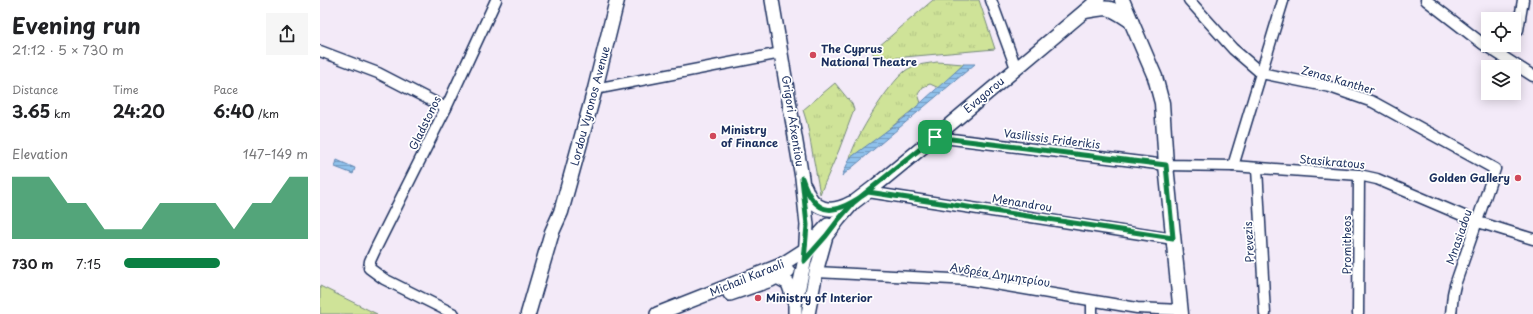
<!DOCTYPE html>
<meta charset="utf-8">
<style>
body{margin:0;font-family:"Playpen Sans",sans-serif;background:#f6f6f6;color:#202124;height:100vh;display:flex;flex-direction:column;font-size:15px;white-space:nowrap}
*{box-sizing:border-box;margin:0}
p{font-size:13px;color:#757577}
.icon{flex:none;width:22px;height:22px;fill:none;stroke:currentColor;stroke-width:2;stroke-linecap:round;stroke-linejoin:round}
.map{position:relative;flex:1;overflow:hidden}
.sheet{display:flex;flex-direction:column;background:#fff;width:320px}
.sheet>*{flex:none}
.tools{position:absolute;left:1161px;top:12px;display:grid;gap:8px}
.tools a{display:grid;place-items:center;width:40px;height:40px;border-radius:0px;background:#fff;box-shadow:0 2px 10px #0003;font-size:20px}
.pin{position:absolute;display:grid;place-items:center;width:34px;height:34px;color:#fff;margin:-17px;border-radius:8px;box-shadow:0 2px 6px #0006}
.round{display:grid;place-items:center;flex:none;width:42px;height:42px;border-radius:0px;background:#f6f6f6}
.headline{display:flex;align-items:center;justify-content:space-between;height:68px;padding:0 12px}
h1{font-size:22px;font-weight:700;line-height:30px}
.figures{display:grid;grid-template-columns:repeat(3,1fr);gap:6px;height:68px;padding:4px 12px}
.figures div{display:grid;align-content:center}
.figures b{font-size:17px;font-weight:700}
.figures small{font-size:11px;font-weight:400}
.figures p{font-size:11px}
.chart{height:112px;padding:8px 12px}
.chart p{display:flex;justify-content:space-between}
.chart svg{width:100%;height:72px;margin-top:4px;fill:#0b8043;opacity:.7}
ul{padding:0 12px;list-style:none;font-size:13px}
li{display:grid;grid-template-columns:64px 48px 1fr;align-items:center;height:30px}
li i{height:10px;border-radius:5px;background:#0b8043}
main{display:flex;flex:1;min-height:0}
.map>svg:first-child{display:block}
.grass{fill:url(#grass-tufts);stroke:#75897b}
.park{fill:#cfe398;stroke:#75897b}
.water{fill:url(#water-rules);stroke:#6187b3}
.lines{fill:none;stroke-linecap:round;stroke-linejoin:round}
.minor-casing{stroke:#1b2f5e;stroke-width:13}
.tertiary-casing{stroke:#1b2f5e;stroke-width:16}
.secondary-casing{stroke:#1b2f5e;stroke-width:17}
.minor{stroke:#fff;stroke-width:10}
.tertiary{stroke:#fff;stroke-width:13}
.secondary{stroke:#fff;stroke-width:14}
.route-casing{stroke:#fff;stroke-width:8}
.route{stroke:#0b8043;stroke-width:5}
.poi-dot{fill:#d1495b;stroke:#fff;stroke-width:1.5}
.labels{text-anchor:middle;stroke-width:3.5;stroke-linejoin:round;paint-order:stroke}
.poi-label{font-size:11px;font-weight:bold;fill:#1b2f5e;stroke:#fff;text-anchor:start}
.street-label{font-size:11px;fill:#1b2f5e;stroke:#fff}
</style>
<main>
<section class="sheet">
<div class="headline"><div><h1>Evening run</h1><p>21:12 · 5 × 730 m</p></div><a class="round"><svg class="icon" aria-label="share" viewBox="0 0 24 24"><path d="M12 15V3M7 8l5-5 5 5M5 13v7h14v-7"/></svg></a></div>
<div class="figures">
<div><p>Distance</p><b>3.65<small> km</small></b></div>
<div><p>Time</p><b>24:20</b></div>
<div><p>Pace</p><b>6:40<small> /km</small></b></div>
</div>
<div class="chart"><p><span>Elevation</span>147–149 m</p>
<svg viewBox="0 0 160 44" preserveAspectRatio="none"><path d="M0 44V6L10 6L20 6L30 22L40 22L50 38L60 38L70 38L80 22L90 22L100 22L110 22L120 38L130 22L140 22L150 6L160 6V44z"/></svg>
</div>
<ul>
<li><b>730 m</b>7:15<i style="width:52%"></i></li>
</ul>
</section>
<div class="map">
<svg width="1213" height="314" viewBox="0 0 1213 314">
<defs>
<pattern id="grass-tufts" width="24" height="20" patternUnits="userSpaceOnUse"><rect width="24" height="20" fill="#cfe398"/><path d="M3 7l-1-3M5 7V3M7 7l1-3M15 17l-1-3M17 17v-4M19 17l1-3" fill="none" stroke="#b1c385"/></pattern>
<pattern id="water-rules" width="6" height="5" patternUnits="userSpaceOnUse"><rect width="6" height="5" fill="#8fc1eb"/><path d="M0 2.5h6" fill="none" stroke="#749dc2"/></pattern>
</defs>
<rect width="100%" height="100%" fill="#f3eaf8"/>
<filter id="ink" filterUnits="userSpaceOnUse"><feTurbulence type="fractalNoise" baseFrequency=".025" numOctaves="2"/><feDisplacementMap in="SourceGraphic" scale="8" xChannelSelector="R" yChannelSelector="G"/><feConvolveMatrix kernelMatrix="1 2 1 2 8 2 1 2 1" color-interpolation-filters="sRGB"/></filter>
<g filter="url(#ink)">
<g class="grass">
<polygon points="613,0 659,0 675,49 561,59 555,56 552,52"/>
<path d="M617,62l27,2 -25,24 -9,-4 -7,3 -5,7 3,9 -43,35 -28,20c5,-21 38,-73 55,-87 9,-7 22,-7 32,-9z"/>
<polygon points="515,83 532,104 534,110 519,150 500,194 487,123 483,110"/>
</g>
<polygon class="park" points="0,286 57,314 0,314"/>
<g class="water">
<polygon points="644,64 655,64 522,176 530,158 584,118"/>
<polygon points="17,160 35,168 33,174 15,167"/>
</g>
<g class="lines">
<defs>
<g id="minor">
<polyline points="671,0 696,68"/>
<polyline points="869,0 913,49 941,73 1010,87 1053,102 1175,169 1135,285 1133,294 1131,314"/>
<polyline points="1106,0 1163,44 1213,76"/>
<polyline points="1198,30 1203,0"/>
<polyline points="0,51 58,73 126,108"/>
<polyline points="275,89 461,53"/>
<polyline points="615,137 846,165 913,166 1039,175 1057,179 1158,222 1213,239"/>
<polyline points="913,166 963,1"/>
<polyline points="937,168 945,314"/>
<polyline points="548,192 853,239"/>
<polyline points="496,272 651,280 817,308 860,310"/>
<polyline points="772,302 772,314"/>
<polyline points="134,314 64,279 49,268 50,261 56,248 126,108 176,0"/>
<polyline points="1038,314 1039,175"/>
</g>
<g id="tertiary">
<polyline points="452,0 482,178 487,225 485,259 475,305 475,314"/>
<path d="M485,187c8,24 26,27 46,16"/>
<polyline points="457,277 468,283 475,303"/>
<polyline points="410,294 451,280 468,271"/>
<polyline points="337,314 461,265 486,249 508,225"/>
<polyline points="488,314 496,272 506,236 519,219 533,203 554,187 615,137 778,0"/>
</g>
<g id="secondary">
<polyline points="802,0 835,77 842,103 846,165 861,314"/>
<path d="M766,11c25,-5 24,-4 45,10"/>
<polyline points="208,314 232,232 241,212 275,89 297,0"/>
</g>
</defs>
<use href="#minor" class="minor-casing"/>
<use href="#tertiary" class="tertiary-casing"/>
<use href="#secondary" class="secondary-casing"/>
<use href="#minor" class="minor"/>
<use href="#tertiary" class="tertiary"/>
<use href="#secondary" class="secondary"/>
</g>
</g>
<g class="lines" filter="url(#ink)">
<defs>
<path id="route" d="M615,137l-82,66 -14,16 -13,17 -22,25 3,-36 -5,-47c14,43 35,36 66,14l305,46 -7,-73 -231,-28"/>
</defs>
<use href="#route" class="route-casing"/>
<use href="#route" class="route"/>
</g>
<g class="poi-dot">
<circle cx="493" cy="55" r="4"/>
<circle cx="393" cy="136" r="4"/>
<circle cx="1198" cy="178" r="4"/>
<circle cx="438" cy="298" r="4"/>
</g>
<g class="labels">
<g class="poi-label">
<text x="501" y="53">The Cyprus<tspan x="501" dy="13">National Theatre</tspan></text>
<text x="401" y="134">Ministry<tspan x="401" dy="13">of Finance</tspan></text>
<text x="1190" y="182" text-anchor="end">Golden Gallery</text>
<text x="446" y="302">Ministry of Interior</text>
</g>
<g class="street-label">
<text transform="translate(1018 80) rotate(16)" y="4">Zenas Kanther</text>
<text transform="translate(664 95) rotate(-40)" y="4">Evagorou</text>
<text transform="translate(270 106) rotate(-75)" y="4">Lordou Vyronos Avenue</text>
<text transform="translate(473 121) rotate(81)" y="4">Grigori Afxentiou</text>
<text transform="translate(105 123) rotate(-64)" y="4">Gladstonos</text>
<text transform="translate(732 139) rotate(7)" y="4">Vasilissis Friderikis</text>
<text transform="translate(1012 162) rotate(5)" y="4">Stasikratous</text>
<text transform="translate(702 203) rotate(9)" y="4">Menandrou</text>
<text transform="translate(1139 237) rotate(-71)" y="4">Mnasiadou</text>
<text transform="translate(929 242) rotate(-93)" y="4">Prevezis</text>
<text transform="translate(1027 245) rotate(-90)" y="4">Promitheos</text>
<text transform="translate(680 275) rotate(9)" y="4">Ανδρέα Δημητρίου</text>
<text transform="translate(427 278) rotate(-22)" y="4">Michail Karaoli</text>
</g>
</g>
</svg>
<div class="tools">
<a><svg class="icon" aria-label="locate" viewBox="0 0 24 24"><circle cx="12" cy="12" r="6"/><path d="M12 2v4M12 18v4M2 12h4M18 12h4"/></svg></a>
<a><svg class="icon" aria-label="layers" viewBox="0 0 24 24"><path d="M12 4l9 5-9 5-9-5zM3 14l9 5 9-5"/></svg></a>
</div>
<div class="pin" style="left:615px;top:137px;background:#1e9e55"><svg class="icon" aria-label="arrive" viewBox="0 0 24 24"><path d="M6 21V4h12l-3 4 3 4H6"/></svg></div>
</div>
</main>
